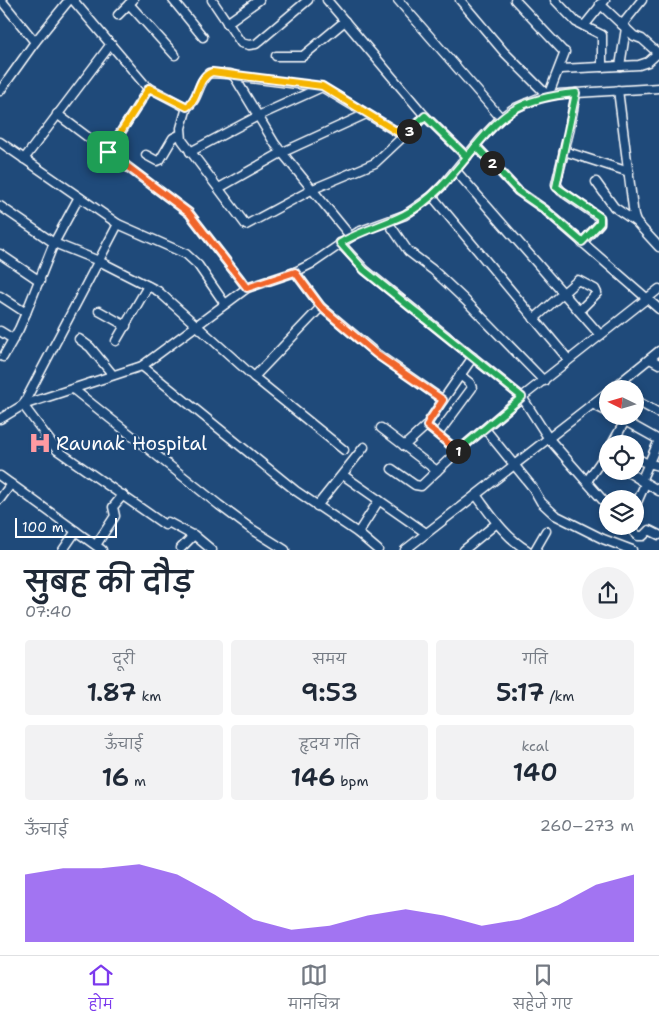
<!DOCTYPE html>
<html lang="hi">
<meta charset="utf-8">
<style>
body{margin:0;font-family:"Shantell Sans","Playpen Sans Deva",sans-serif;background:#f2f2f3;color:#1f2937;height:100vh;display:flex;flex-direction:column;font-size:19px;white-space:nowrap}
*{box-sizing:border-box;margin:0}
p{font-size:16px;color:#747a83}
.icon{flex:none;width:28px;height:28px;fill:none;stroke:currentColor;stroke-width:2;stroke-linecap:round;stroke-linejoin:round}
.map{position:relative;height:550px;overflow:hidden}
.sheet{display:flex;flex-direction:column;background:#fff;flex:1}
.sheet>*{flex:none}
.needle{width:32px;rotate:275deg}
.controls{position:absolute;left:599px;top:380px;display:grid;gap:10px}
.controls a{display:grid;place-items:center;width:45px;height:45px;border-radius:50%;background:#fff;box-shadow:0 2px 8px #0003;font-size:25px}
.scale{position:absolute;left:15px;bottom:12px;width:102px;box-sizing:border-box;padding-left:5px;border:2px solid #fff;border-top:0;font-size:14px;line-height:18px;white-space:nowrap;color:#fff;-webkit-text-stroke:4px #1f4a7a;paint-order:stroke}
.pin{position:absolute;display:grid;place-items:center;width:42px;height:42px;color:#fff;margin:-21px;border-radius:10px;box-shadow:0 2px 8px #0006}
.km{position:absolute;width:25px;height:25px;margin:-12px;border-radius:50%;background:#222;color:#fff;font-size:14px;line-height:25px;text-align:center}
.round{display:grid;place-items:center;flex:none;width:52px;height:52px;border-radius:26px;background:#f2f2f3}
.head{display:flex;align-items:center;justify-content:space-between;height:85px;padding:0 25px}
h1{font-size:28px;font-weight:600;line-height:38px}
.metrics{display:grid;grid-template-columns:repeat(3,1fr);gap:8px;height:85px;padding:5px 25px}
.metrics div{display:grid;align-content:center;border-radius:5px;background:#f2f2f3;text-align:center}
.metrics b{font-size:25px;font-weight:600}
.metrics small{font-size:14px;font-weight:400}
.metrics p{font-size:14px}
.chart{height:140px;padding:10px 25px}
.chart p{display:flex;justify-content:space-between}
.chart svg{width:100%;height:90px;margin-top:5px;fill:#7c3aed;opacity:.7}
.tabs{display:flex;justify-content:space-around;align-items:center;height:70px;border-top:1px solid #e0e1e3;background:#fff;font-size:14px;color:#747a83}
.tabs a{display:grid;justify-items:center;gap:2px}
.tabs .current{color:#7c3aed}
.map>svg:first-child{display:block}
.building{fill:#5f6e7f;stroke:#fff}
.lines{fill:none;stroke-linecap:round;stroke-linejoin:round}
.minor-casing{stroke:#fff;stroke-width:11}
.minor{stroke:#1f4a7a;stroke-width:8}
.split-1-casing{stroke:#fff;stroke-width:10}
.split-2-casing{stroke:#fff;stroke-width:10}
.split-3-casing{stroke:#fff;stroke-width:10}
.split-4-casing{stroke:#fff;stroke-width:10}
.split-1{stroke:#f0652b;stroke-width:6}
.split-2{stroke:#22a559;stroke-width:6}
.split-3{stroke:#22a559;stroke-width:6}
.split-4{stroke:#f5b400;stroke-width:6}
.labels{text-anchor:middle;stroke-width:4.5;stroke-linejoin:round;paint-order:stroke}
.poi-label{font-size:19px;fill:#fff;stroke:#1f4a7a;text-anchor:start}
</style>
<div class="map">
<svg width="659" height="550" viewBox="0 0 659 550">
<rect width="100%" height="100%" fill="#1f4a7a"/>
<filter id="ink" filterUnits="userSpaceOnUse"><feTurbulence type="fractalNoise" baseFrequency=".02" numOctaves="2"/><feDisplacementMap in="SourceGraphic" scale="10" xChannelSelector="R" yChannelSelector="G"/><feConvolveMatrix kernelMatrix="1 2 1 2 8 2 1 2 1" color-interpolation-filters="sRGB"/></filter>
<g filter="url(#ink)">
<polygon class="building" points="42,436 47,440 38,449 33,445"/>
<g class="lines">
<defs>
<g id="minor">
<polyline points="1,0 35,42"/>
<path d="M73,0l73,86 36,19 5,2c12,-7 11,-26 22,-34l21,1 4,2 41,68 76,93"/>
<polyline points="173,0 203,37"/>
<polyline points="212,0 241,43 249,45 256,44 308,0"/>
<polyline points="398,0 501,118"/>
<polyline points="460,0 504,52 548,96 565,52"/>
<polyline points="515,0 563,51"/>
<polyline points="555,0 576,22 602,35 602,67"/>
<polyline points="129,4 175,55"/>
<polyline points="600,4 634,36 642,39 659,54"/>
<polyline points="118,15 133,0"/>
<polyline points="227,23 259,0"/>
<polyline points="622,25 642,0"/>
<polyline points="584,26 605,0"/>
<polyline points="276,56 303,56 345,21"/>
<polyline points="620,66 626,28"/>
<polyline points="561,69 639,65 648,62 658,53"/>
<polyline points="234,76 322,87 404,136"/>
<polyline points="618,90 634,216 636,222 659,247"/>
<polyline points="0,91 35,42 69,0"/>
<polyline points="576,93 569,132 556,184 561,191 600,218 600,223 582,243"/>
<polyline points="187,107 181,128 182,140 246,225 313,189 375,163 425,116 327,0"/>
<polyline points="57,114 189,213 247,288"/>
<polyline points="425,116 467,157"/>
<polyline points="0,142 118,224 186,254 198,265 225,304"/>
<polyline points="476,146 518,191 544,209 659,309"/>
<polyline points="564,151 629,172"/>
<polyline points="108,152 149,88"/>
<polyline points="190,152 258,116 322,87"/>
<polyline points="146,155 157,161 160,160 173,138 181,134"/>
<polyline points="24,159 111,44"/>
<polyline points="456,171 600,335"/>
<polyline points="596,182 614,207 636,222"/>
<polyline points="219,188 281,153 366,114"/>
<polyline points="432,196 568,359"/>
<polyline points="0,206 54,243 99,261 158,291 254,377 344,450"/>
<polyline points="388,222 408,251 433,270 465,300 544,381"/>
<polyline points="118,224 23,405 57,450 165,525"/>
<polyline points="340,243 365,270 522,397 549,439 608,506"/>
<polyline points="0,254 40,281"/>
<polyline points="295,272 321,307 377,354 443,400 429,421 427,426 458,451"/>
<polyline points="0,296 26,313 54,243 79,197"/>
<polyline points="99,311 126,326"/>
<polyline points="534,319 578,280 595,289 597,293 579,311"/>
<polyline points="0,331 13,339"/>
<polyline points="79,339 90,347 113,375"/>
<polyline points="116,341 148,286"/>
<polyline points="3,357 19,329 26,313"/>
<polyline points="650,359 659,364"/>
<polyline points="142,366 296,491 358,533 378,550"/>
<polyline points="254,377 321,307"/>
<polyline points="73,389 219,505 250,528 285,550"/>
<polyline points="612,389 659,351"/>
<polyline points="443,400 473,357"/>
<polyline points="635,400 659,413"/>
<polyline points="592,404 608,412"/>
<polyline points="616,416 659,440"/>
<polyline points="0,419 23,405 142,366 247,288 295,272 313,263 358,232 405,215 432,196 443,185 481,139 501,118 513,109 541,97 560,94 659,88"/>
<polyline points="381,428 437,471"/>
<polyline points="485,429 533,488 541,502 555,515 603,539 632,550"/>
<polyline points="438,434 472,388 470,383 460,375"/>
<polyline points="612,444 625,421"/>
<polyline points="404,446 427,425"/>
<polyline points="635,457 644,462 659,466"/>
<polyline points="392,469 415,485 421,486 458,451 522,397 659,289"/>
<polyline points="626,471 659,491"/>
<polyline points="343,475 426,533"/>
<polyline points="0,476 102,550"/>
<polyline points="587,481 608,451"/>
<polyline points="641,481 659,440"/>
<path d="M476,495c15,20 29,42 51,55"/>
<polyline points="0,499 11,484"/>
<polyline points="317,506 364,447"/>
<polyline points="635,507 645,484"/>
<polyline points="168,522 192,535"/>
<polyline points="628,526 638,536 643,536 649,530 659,535"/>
<polyline points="358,533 379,500"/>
<polyline points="96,545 115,516 113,507 123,495"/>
<polyline points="181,548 194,535 212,550"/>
<polyline points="63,550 76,531"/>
<polyline points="405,550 608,392"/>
<polyline points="464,550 497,523"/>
<polyline points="535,550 546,531"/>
</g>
</defs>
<use href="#minor" class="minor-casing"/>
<use href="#minor" class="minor"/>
</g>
</g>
<g class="lines" filter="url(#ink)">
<defs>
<polyline id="split-1" points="108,152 189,213 247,288 295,272 321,307 376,354 443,400 429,421 427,426 458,451"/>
<path id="split-2" d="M458,451l64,-54 -158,-127 -24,-27c22,-13 42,-17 64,-28 30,-15 51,-43 72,-69l16,17"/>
<path id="split-3" d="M409,131l16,-15 42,41c35,-44 51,-59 109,-64l-20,94 44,30v6l-18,19 -38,-33 -26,-18 -26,-28"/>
<path id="split-4" d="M108,152l41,-64 38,19c13,-8 9,-29 25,-35l110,14 82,50 5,-5"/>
</defs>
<use href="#split-1" class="split-1-casing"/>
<use href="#split-2" class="split-2-casing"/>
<use href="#split-3" class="split-3-casing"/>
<use href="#split-4" class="split-4-casing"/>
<use href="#split-1" class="split-1"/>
<use href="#split-2" class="split-2"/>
<use href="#split-3" class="split-3"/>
<use href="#split-4" class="split-4"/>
</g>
<defs>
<symbol id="hospital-bare" viewBox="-9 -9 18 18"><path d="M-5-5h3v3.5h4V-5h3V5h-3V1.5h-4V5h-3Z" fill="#ff9aa2" stroke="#1f4a7a" stroke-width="2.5" paint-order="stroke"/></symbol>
</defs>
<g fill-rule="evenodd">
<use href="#hospital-bare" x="24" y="427" width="32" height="32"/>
</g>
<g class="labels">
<g class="poi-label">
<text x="56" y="450">Raunak Hospital</text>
</g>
</g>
</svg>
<div class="controls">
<a><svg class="needle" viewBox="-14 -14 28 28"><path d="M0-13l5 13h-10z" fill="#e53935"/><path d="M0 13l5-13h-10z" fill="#747a83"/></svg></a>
<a><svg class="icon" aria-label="locate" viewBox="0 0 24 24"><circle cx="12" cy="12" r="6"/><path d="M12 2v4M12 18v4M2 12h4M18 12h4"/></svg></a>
<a><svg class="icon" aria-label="layers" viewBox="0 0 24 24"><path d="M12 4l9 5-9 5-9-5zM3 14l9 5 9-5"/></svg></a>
</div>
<div class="scale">100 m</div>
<div class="pin" style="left:108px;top:152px;background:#1e9e55"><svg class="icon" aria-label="arrive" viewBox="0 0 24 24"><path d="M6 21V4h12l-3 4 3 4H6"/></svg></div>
<b class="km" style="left:458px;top:451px">1</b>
<b class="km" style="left:492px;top:163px">2</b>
<b class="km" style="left:409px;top:131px">3</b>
</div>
<section class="sheet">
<div class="head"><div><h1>सुबह की दौड़</h1><p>07:40</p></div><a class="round"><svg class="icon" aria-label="share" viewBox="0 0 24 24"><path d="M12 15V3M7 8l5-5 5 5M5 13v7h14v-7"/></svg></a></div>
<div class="metrics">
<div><p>दूरी</p><b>1.87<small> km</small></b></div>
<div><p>समय</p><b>9:53</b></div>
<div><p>गति</p><b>5:17<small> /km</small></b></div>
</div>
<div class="metrics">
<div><p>ऊँचाई</p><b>16<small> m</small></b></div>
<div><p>हृदय गति</p><b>146<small> bpm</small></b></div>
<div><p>kcal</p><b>140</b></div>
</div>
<div class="chart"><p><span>ऊँचाई</span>260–273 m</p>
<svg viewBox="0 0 160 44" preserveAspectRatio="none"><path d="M0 44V11L10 8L20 8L30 6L40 11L50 21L60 33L70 38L80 36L90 31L100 28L110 31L120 36L130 33L140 26L150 16L160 11V44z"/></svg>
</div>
</section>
<nav class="tabs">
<a class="current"><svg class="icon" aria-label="home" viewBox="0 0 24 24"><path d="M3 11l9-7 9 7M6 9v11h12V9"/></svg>होम</a>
<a><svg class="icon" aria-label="map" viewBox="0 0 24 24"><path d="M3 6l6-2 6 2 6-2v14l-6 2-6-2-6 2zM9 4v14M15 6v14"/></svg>मानचित्र</a>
<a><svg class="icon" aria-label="saved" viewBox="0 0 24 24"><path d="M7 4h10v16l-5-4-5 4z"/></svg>सहेजे गए</a>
</nav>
